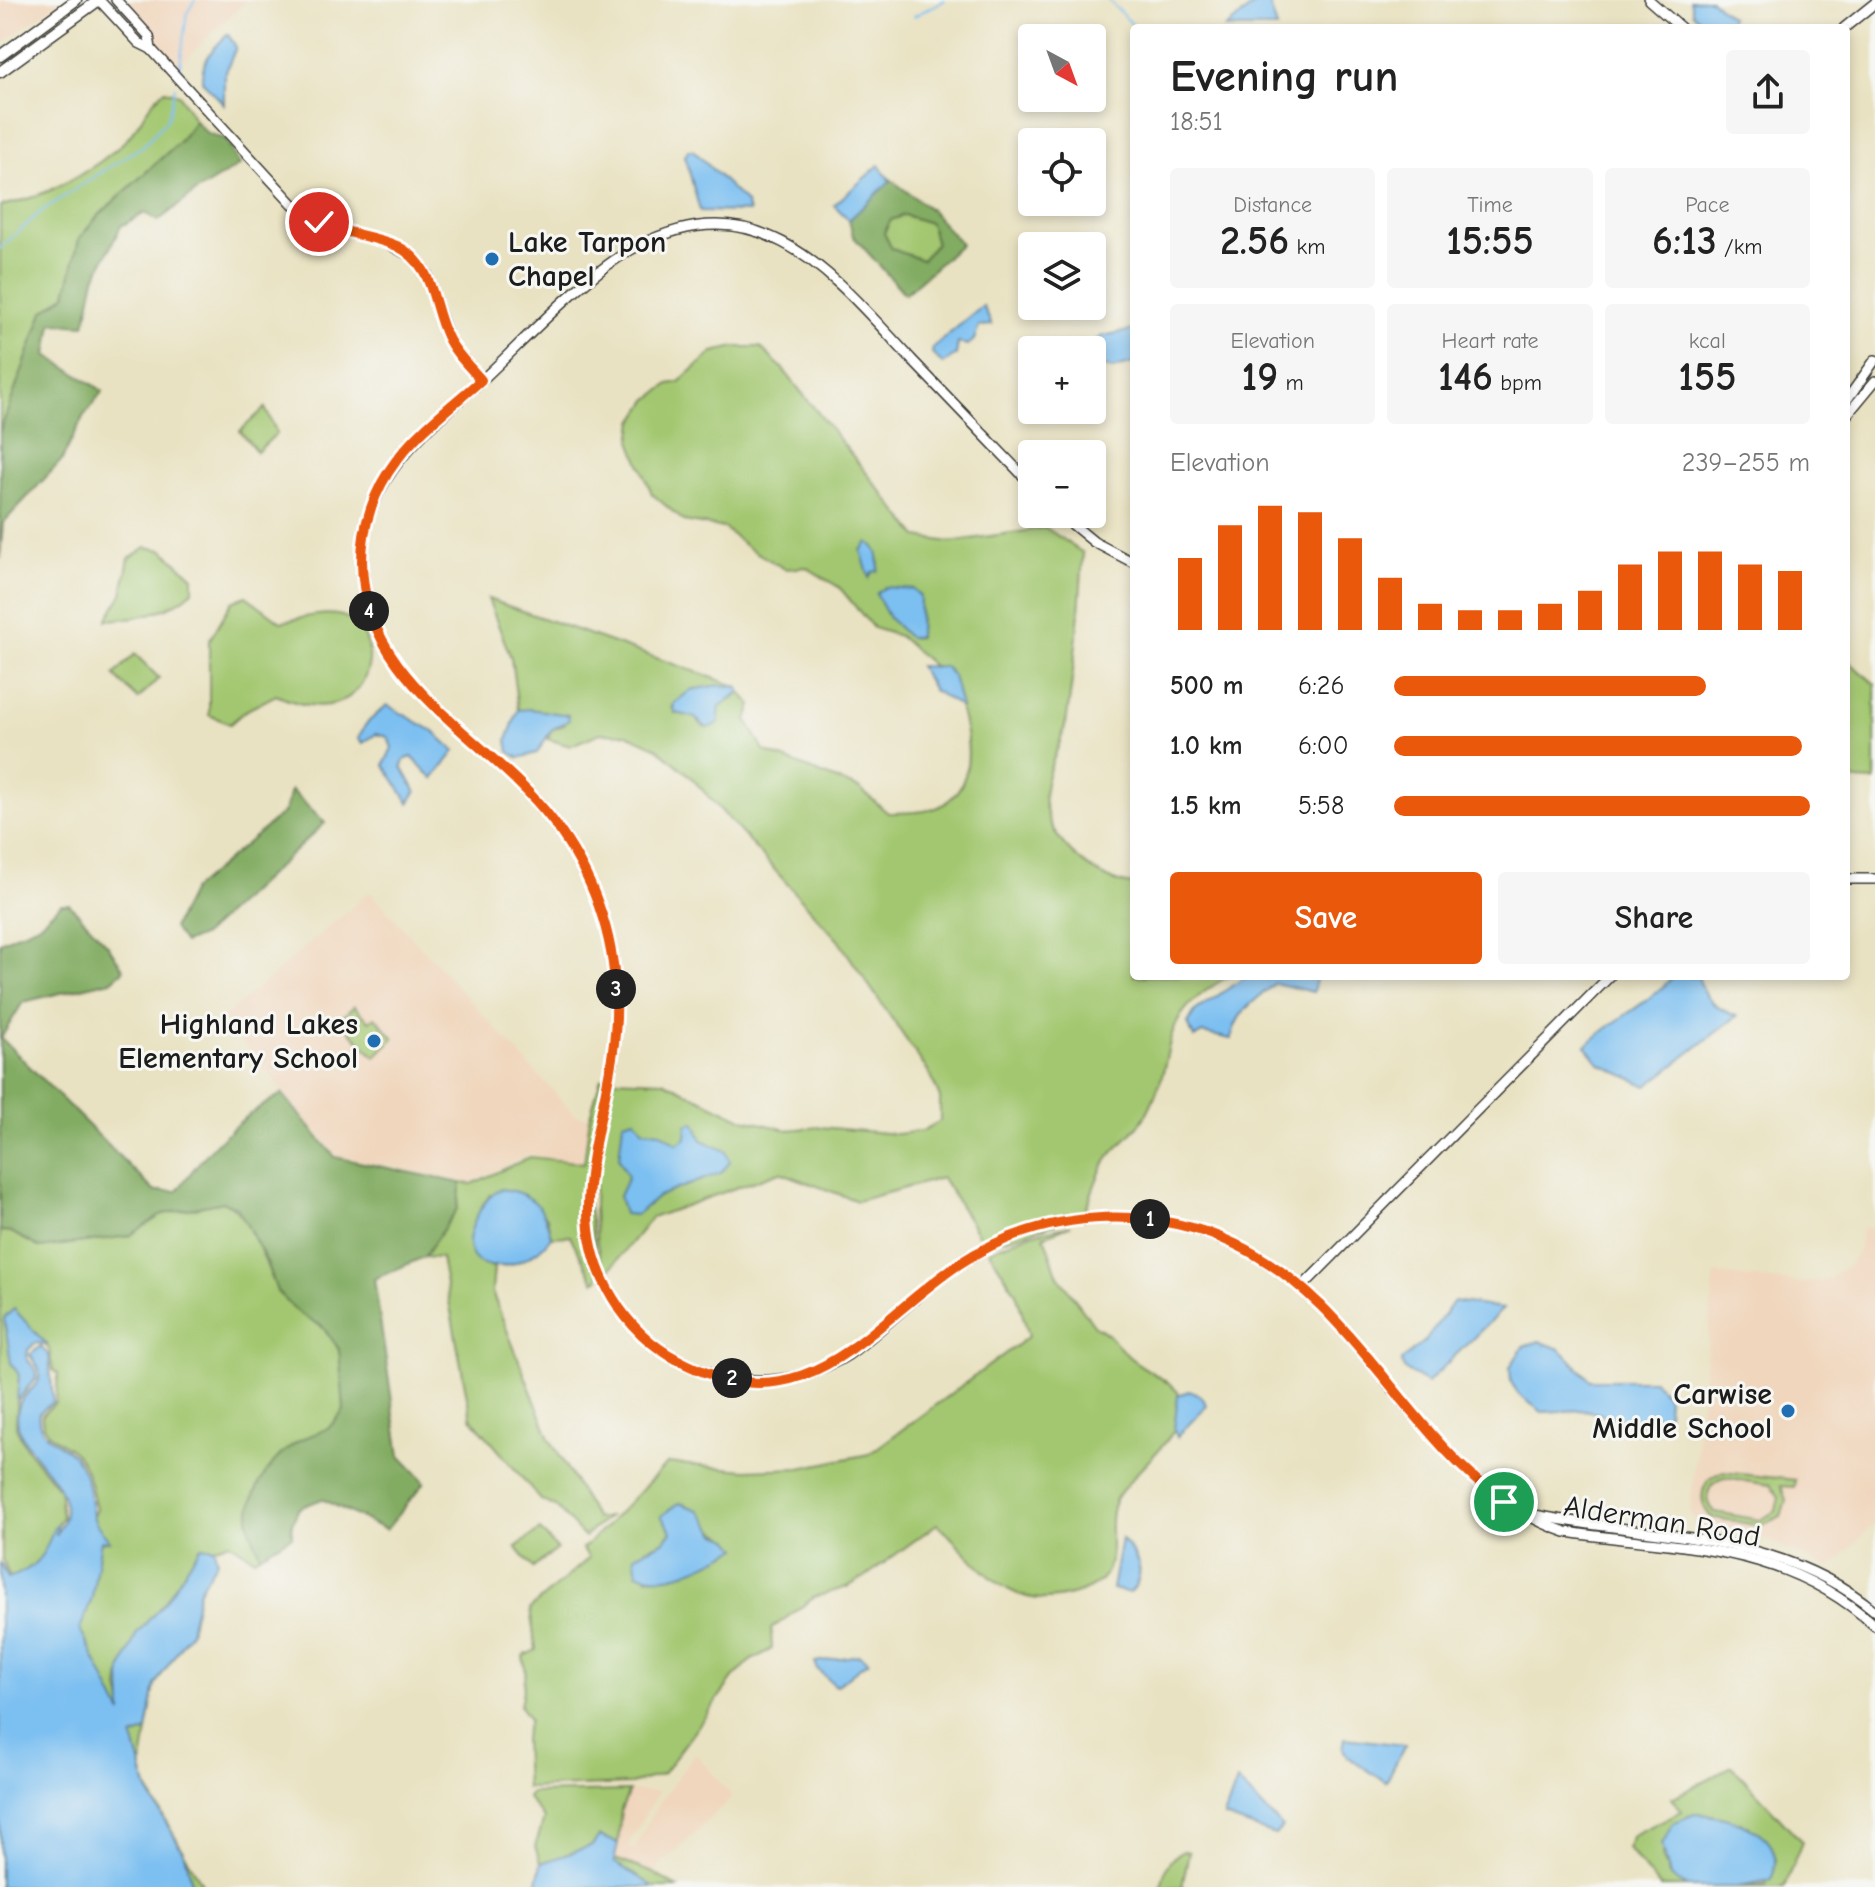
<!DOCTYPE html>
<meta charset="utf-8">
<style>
body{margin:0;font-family:"Comic Neue",sans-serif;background:#f6f6f6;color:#222;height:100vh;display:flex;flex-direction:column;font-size:30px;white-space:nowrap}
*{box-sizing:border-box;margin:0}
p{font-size:26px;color:#767676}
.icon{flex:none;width:44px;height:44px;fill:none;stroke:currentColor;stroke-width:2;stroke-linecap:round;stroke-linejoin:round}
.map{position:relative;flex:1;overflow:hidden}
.drawer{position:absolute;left:1130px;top:24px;width:720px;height:956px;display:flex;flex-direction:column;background:#fff;border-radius:8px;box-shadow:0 4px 12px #0003}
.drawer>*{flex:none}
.needle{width:52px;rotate:139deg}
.buttons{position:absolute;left:1018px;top:24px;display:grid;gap:16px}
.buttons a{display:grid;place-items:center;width:88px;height:88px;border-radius:8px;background:#fff;box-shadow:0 4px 12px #0003;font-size:40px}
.pin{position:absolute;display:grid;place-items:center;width:68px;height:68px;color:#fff;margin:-34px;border:4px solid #fff;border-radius:50%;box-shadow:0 2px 8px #0007}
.km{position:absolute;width:40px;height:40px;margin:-20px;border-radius:50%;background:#222;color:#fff;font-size:22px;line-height:40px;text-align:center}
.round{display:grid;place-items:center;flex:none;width:84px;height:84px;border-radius:8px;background:#f6f6f6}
.overview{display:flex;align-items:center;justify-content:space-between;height:136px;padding:0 40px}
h1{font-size:44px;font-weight:700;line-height:60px}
.stats{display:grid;grid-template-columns:repeat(3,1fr);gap:12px;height:136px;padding:8px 40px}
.stats div{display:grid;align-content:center;border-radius:8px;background:#f6f6f6;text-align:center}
.stats b{font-size:40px;font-weight:700}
.stats small{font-size:22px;font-weight:400}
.stats p{font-size:22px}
.chart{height:224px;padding:16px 40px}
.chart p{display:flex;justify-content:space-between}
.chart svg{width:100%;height:144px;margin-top:8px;stroke:#ea580c;stroke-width:6}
.button{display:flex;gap:16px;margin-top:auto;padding:16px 40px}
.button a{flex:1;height:92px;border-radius:8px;background:#ea580c;color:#fff;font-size:32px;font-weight:700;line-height:92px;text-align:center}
.button a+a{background:#f6f6f6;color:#222}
ul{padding:0 40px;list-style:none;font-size:26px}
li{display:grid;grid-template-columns:128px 96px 1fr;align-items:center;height:60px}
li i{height:20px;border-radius:10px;background:#ea580c}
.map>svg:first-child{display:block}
.built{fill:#f0d6bc}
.green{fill:#a3c770;stroke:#607246;stroke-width:2;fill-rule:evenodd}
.forest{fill:#82ac62;stroke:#4f643f;stroke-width:2;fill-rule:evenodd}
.water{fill:#7bbff1;stroke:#4c6e86;stroke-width:2}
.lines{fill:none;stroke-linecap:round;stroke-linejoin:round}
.stream{stroke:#7bbff1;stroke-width:2}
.secondary-casing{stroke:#3b3a35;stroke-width:12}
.primary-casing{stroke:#3b3a35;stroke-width:13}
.secondary{stroke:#fff;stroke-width:9}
.primary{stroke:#fff;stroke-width:10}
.route-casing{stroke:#fff;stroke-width:16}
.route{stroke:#ea580c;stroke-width:10}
.poi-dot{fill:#1f6fb2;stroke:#f6f6f2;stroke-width:3}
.labels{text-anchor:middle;stroke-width:6;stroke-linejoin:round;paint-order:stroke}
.poi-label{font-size:30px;font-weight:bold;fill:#1c1c1c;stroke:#f6f6f2;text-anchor:end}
.street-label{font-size:30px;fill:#1c1c1c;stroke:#f6f6f2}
</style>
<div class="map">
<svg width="1875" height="1887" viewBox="0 0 1875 1887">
<rect width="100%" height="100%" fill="#f6f6f2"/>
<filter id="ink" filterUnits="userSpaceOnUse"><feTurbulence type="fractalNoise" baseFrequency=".0125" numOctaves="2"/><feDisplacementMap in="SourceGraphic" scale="16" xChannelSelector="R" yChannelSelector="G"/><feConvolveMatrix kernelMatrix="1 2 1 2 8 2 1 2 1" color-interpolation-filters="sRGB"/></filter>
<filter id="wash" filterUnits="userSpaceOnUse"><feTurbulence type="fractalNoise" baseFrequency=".006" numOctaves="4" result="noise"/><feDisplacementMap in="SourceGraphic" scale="32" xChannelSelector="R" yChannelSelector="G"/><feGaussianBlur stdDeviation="1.8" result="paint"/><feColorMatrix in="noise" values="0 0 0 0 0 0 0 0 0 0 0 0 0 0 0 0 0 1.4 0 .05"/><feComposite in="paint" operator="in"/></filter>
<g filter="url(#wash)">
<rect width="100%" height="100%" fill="#e9e2c2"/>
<g class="built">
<polygon points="0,0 61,0 0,45"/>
<polygon points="120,0 247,0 174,70"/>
<polygon points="370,892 575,1115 590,1118 581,1162 530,1154 470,1182 336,1155 222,1018"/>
<polygon points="1862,1228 1875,1228 1875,1522 1830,1569 1766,1539 1698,1528 1690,1512 1715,1274 1801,1283 1825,1281 1849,1265 1858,1252"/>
<polygon points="695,1753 732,1797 652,1873 615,1859 621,1810 629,1791 659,1791 631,1839 629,1847 635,1849 652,1814"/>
</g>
<g class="green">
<path d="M165,90l14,4 16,27 -16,21 -82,75 -18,22 -13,56 -23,17 -43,120v-226c44,-8 95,-35 127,-67 15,-16 18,-33 38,-49z"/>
<polygon points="904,215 930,223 936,244 922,260 892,249 883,233 891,220"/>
<path d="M735,347h25l22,21 136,169 32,5 96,-14 37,25c-3,55 -8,110 -16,164 -5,32 -29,62 -21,93 8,36 52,72 88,75v91h95c-80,45 -47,73 -82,137 -9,18 -28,30 -40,47 -12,17 -15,38 -25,56l-97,29 -43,-67 -85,23 -77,-29 -129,46 -46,57c-24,-71 -3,-125 8,-196l50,2 77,37 47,12 33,-3 77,7 25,-3 18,-10v-23l-9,-22 -93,-136 -149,-165 -33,-28 -29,-13 -27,-1 -30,13 -22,-7 3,-9 13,-5 4,-10 -50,-5 -7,-52 -23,-59 251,88 -46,2 -21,18 3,6 19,4 10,10 14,-3v-15l22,-17 12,13 -5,15 17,31 96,38 28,24c19,-1 46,1 60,-12 39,-32 11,-97 -3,-134l-12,-1 -34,-30 -26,-8 -33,-40 -34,-21 -21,2 -38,-22 -23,-19 -40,-7 -32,-27 -21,-53 3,-20 14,-21 21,-16 10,-2 34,-30zM885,587l35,12 -1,38 -10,1 -20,-20 -12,-24z"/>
<polygon points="265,408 277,433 257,452 240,431"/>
<path d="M146,547l17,3 30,27v14c-24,22 -54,27 -86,29l15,-26 7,-36z"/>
<path d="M246,596l35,26c17,-3 39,-10 56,-7 56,9 40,126 -61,80l-31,16 -15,13 -21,-9v-74l23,-39z"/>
<polygon points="135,654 159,678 138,699 114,675"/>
<polygon points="1846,659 1875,684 1875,781 1854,780 1846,771"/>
<polygon points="354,1006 369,1021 375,1017 394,1038 375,1057 339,1020"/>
<polygon points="601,1078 606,1079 586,1187 599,1278 594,1281 570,1236 551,1237 547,1217 490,1195 482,1206 483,1265 494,1267 492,1292 550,1439 596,1519 608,1517 584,1537 557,1508 541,1500 471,1418 441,1258 424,1257 457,1209 461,1183 472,1184 530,1157 584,1163 590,1116"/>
<path d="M224,1202c30,13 38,59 53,87 14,27 50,31 61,59 7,17 5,44 6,62l-17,22 -22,6 -57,82 12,35 -6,3 -25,-16 -15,6 -13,-2 -36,56 -28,31 -16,38 -2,18 11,49 17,-7 -7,45 64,111h-18l-109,-244 17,-101 15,-1 -22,-22 7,-3 2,-8c-4,-16 -7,-36 -17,-50 -11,-16 -38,-19 -37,-43l14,-13 2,-28 -5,-4 -4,-21 -35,-40 -3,54 8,11 -3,53 11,22 32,40 3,28 -10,16 1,15 -23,22 -20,8 -8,-19 -2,-328h11l29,17 89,-12 34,-22z"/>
<path d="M1071,1225l-27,11 14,40 37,50c15,6 21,19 32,29 16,15 37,21 52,38 -1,11 -2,24 -5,36 -5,15 -46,49 -58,70 -12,24 3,56 -12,77 -8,12 -24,17 -37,20 -62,17 -90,-37 -130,-72l-72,53 -18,10 -32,10 -44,32 1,20 -22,12 -16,16 -71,97 -32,10 -105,4 -2,-50 5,-18 -9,-14 6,-33 -3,-17 13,-6 -6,-41 59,-51 -7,-9c31,-27 56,-58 86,-86l78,7 54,-2 69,-14 160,-118 -13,-43 -27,-42 38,-16zM680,1503c28,8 23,26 50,36l-29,27 -54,12 -1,-29 17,-7 9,-10 -5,-10z"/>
<path d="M1722,1472l73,8 -1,7 -13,-1 5,14 -5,16 -21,10 -49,-9c-15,-17 -10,-37 11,-45zM1724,1478l46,7 9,12 -3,14 -16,9 -45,-8c-12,-13 -8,-29 9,-34z"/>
<polygon points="540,1530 557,1549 533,1568 516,1547"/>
<path d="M1732,1766l70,76 -18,45h-52l34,-3 10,-25c-14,-29 -56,-50 -88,-43l-26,40 8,21 18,10h-28l-33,-39 6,-13 49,-24 -10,-13z"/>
<polygon points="629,1791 621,1810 618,1843 599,1836 592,1846 541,1863 535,1847 544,1819 528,1798 531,1793"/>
<path d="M1184,1851l5,1 -7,35h-21c4,-17 5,-28 23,-36z"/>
<polygon points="615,1859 653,1873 677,1887 618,1887 612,1868"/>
</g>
<g class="forest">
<polygon points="195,121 207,133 225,139 240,165 197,191 158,221 145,213 121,226 95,278 85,325 52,323 47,355 103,391 83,417 62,460 3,523 0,559 0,432 43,312 66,295 79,239 97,217 178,143"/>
<path d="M889,178l42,32 30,34 -56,50 -52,-58 -4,-16 41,-39zM904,215l26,8 6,20 -14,17 -30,-11 -8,-16 7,-13z"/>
<polygon points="291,790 325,823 204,935 184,943 173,928 192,890 284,812"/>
<path d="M61,904h8l38,40 17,26 -13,11 -88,21 -22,36 153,153h23c29,-41 61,-73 105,-97l53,63 126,26 -4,26 -33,48 -50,22 26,177 25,26 -39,48 -64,-31 -23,9 -7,15v13l-32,19c-4,-11 -12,-26 -11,-37 2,-31 27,-67 56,-80 23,-11 22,-5 39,-28l-5,-61 -17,-23 -22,-12 -23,-22 -9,-28 -31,-57 -14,-5 -60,12 -34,22 -89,12 -29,-16 -11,-1v-289l38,-17z"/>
</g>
<g class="water">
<polygon points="1690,0 1711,0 1731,17 1728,28 1706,24 1693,14"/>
<polygon points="1269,2 1277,28 1226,28 1255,4"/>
<path d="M228,34l8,13 -12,29v28l-22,-23c-1,-22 11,-32 26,-47z"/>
<polygon points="688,150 693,150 746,203 749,212 700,211 685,156"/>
<polygon points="879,165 890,181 849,220 834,205"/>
<polygon points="983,306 992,325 979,326 974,340 968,345 958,343 956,355 943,364 932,353 933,347"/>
<polygon points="1134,330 1134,363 1112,369 1104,366 1092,375 1092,350 1084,350 1102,336"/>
<path d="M868,542c11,7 12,18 10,29l-6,1 -3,6 -8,-28z"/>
<polygon points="885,587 913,589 920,596 919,636 909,638 889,618 876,594"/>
<polygon points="919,666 945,667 953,676 961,707 933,690"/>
<polygon points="719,685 739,687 740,692 720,706 718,724 707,728 694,717 675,713 673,704 691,690"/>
<polygon points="387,705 433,731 455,751 433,779 412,757 404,760 402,767 416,792 409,803 384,765 392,748 388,737 376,734 363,743 358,738 366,724"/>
<polygon points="530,709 568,715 569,720 551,730 537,753 519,758 509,752 507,740 518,710"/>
<path d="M1247,976h70l-4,16 -38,-9c-21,19 -38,27 -44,56l-29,-6 -8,5 -6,-15 7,-12z"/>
<path d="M1673,976h25c7,24 16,32 39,40l-90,70 -47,-22 -14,-18c27,-28 63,-41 87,-70z"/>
<polygon points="635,1119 643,1130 660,1132 677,1144 686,1138 687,1125 694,1122 702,1140 726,1151 730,1162 721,1173 659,1196 636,1215 624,1214 619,1196 628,1177 619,1158 623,1122"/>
<path d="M501,1189c31,3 44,18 50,48 -29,41 -107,43 -74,-21 6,-13 12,-20 24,-27z"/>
<polygon points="1454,1301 1503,1309 1427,1383 1404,1369 1401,1361 1425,1341"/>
<polygon points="14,1309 46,1344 35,1343 28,1350 27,1359 36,1370 36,1378 17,1401 19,1375 11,1363 4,1318"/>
<polygon points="1539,1341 1560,1349 1590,1380 1654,1380 1668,1398 1667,1413 1647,1426 1585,1410 1542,1412 1519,1395 1511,1382 1510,1367 1523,1347"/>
<path d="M41,1346l8,10 4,46 -14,11c-4,26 27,30 38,47 11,16 13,37 16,55 1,10 12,18 17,26l-9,-1 -9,58 -12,31 42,85 -1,-43 16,-38 28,-31 36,-56 13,2 3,13 -18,29 -9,42 -35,53 -8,46 -14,6 15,54 38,66 7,30h-193v-325l8,16c29,-9 38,-25 46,-51l3,-3 -1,12c2,-8 9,-15 9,-23 3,-42 -62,-68 -45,-110 4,-10 15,-14 19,-24v-10l-9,-14z"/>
<polygon points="1189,1391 1201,1396 1207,1405 1177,1437 1174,1429 1178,1395"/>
<path d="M679,1503l20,7 18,24 13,5 8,9c-29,14 -69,40 -101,25l-3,-17 29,-14 9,-10 -11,-16z"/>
<path d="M1121,1539c17,18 27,34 9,54l-18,-4z"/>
<polygon points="859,1655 868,1661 836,1686 818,1670 815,1662"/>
<polygon points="1345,1738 1405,1745 1386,1782 1348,1757 1343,1749"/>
<polygon points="1237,1781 1282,1827 1275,1835 1224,1817"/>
<path d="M1694,1814c36,1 98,18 77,66l-39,7h-44l-18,-10 -8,-33 11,-21z"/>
<polygon points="599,1836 618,1843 614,1862 654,1887 536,1887 541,1863 592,1846"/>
</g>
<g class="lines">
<g class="stream">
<polyline points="1108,0 1136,28"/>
<polyline points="914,16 945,0"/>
<polyline points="179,72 187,13 195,0"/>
<polyline points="0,248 43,210 144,145 168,118 175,87"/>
</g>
</g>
</g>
<g filter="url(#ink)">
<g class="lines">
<defs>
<g id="secondary">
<polyline points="99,0 139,43 151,49 293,204 337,230 383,241 416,259 427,274 450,343 481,380"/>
<polyline points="116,0 149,36 151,49"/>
<polyline points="1649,0 1681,28"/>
<polyline points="1844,28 1875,3"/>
<polyline points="1846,401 1875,360"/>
<polyline points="1846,416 1875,381"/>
<path d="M1032,485c-40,-42 -80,-83 -120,-125 -77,-82 -149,-178 -274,-114 -50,25 -113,94 -155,133 -59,54 -124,101 -121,190 4,109 115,163 179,237 23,26 41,56 53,87 19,45 25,92 21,140 -4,60 -29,121 -27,181 2,71 48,132 113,156 48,18 104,12 147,-15 44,-32 81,-74 128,-101 96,-55 220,-46 308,20 43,32 77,78 112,119 49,57 97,115 170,139 115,17 217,10 309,94"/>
<polyline points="1060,514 1094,542 1134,563"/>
<polyline points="1846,879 1875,879"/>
<polyline points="1301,1288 1610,976"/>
<path d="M1529,1514c118,24 249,16 346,97"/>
</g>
<g id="primary">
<polyline points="0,56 76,0"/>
<polyline points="0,72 99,0"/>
</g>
</defs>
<use href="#secondary" class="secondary-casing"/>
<use href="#primary" class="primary-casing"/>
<use href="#secondary" class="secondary"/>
<use href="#primary" class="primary"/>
</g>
</g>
<g class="lines" filter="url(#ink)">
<defs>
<path id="route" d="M319,222c25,12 53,13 78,24 38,19 34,56 50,90 7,16 22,30 34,44 -29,26 -62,50 -85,81 -22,29 -34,65 -34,100 0,122 126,174 191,260 39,52 61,113 63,178 3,72 -29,142 -28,212 0,61 36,121 90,149 130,69 188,-34 281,-96 81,-54 188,-61 276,-20 116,54 168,186 269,258"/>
</defs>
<use href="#route" class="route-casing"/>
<use href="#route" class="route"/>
</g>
<g class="poi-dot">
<circle cx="492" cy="259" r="8"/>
<circle cx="374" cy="1041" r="8"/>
<circle cx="1788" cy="1411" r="8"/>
</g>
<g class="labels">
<g class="poi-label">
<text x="508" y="252" text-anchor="start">Lake Tarpon<tspan x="508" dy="34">Chapel</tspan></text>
<text x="358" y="1034">Highland Lakes<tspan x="358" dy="34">Elementary School</tspan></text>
<text x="1772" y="1404">Carwise<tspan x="1772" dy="34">Middle School</tspan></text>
</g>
<g class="street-label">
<text transform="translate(1662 1521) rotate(9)" y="10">Alderman Road</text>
</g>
</g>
</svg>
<div class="buttons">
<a><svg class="needle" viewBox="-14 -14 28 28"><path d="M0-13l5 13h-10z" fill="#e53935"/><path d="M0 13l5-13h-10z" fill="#767676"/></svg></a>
<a><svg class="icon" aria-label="locate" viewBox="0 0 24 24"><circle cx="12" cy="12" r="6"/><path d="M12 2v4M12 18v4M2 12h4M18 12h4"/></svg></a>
<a><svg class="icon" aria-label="layers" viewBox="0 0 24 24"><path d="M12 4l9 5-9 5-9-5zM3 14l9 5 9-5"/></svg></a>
<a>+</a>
<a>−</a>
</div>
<div class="pin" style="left:1504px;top:1502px;background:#1e9e55"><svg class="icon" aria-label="arrive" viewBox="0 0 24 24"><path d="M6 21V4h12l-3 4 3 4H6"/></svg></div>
<div class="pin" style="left:319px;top:222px;background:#d93025"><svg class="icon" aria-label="check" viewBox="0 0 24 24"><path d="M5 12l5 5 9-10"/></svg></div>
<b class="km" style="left:1150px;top:1219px">1</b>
<b class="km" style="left:732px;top:1378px">2</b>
<b class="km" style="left:616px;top:989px">3</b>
<b class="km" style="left:369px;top:611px">4</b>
<section class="drawer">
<div class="overview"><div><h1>Evening run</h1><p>18:51</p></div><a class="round"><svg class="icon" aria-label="share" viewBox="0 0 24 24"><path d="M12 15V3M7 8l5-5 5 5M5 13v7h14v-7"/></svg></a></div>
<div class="stats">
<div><p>Distance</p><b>2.56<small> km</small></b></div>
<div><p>Time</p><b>15:55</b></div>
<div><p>Pace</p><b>6:13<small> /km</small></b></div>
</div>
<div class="stats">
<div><p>Elevation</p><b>19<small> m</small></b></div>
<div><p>Heart rate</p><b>146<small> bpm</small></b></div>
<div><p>kcal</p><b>155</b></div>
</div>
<div class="chart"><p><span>Elevation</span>239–255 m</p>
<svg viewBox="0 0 160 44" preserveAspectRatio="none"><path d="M5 44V22M15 44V12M25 44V6M35 44V8M45 44V16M55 44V28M65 44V36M75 44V38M85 44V38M95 44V36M105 44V32M115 44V24M125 44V20M135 44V20M145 44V24M155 44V26"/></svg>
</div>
<ul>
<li><b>500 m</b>6:26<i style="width:75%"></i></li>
<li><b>1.0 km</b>6:00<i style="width:98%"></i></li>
<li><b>1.5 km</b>5:58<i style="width:100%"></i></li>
</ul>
<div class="button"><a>Save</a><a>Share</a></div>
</section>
</div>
